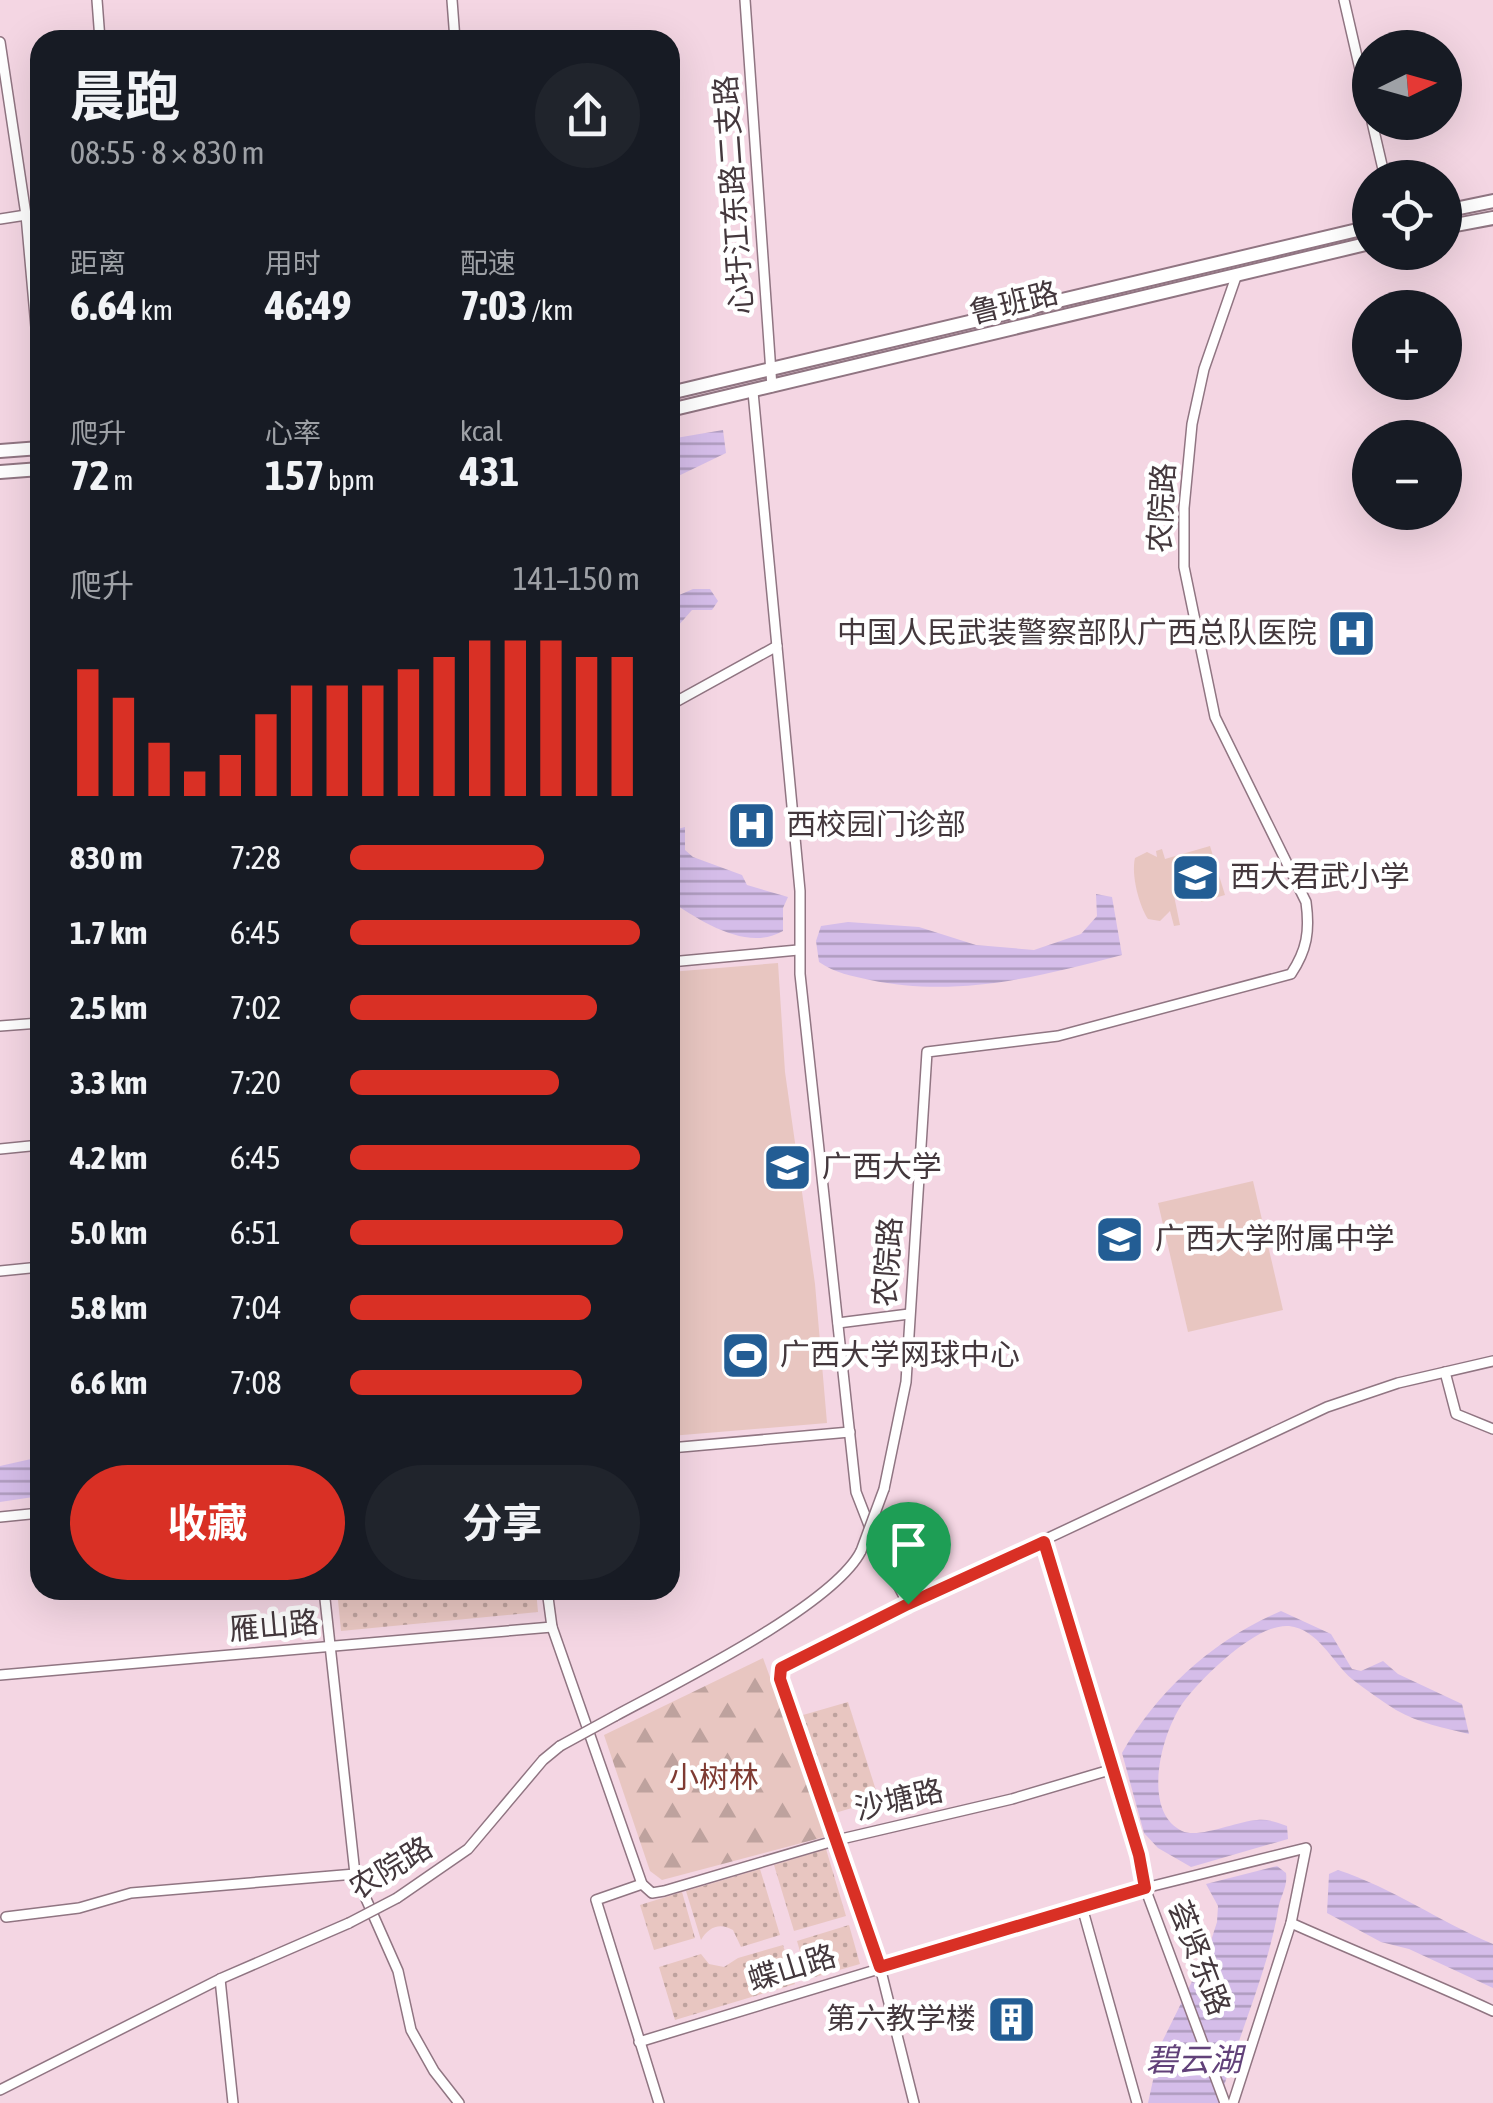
<!DOCTYPE html>
<html lang="zh">
<meta charset="utf-8">
<style>
body{margin:0;font-family:"Asap Condensed","Noto Sans SC",sans-serif;background:#20242c;color:#f1f3f6;height:100vh;display:flex;flex-direction:column;font-size:38px;white-space:nowrap}
*{box-sizing:border-box;margin:0}
p{font-size:32px;color:#9ea1a6}
.icon{flex:none;width:55px;height:55px;fill:none;stroke:currentColor;stroke-width:2;stroke-linecap:round;stroke-linejoin:round}
.map{position:relative;flex:1;overflow:hidden}
.side{position:absolute;left:30px;top:30px;width:650px;height:1570px;display:flex;flex-direction:column;background:#171b24;border-radius:30px;box-shadow:0 10px 40px #0002}
.side>*{flex:none}
.needle{width:65px;rotate:85deg}
.tools{position:absolute;left:1352px;top:30px;display:grid;gap:20px}
.tools a{display:grid;place-items:center;width:110px;height:110px;border-radius:50%;background:#171b24;box-shadow:0 10px 40px #0002;font-size:50px}
.pin{position:absolute;display:grid;place-items:center;width:85px;height:85px;color:#fff;margin:-102px -42px;border-radius:50% 50% 50% 0;rotate:-45deg;box-shadow:0 0 10px #0007}
.pin .icon{rotate:45deg}
.round{display:grid;place-items:center;flex:none;width:105px;height:105px;border-radius:52px;background:#20242c}
.overview{display:flex;align-items:center;justify-content:space-between;height:170px;padding:0 40px}
h1{font-size:55px;font-weight:700;line-height:75px}
.metrics{display:grid;grid-template-columns:repeat(3,1fr);gap:15px;height:170px;padding:10px 40px}
.metrics div{display:grid;align-content:center}
.metrics b{font-size:42px;font-weight:700}
.metrics small{font-size:28px;font-weight:400}
.metrics p{font-size:28px}
.chart{height:280px;padding:20px 40px}
.chart p{display:flex;justify-content:space-between}
.chart svg{width:100%;height:180px;margin-top:10px;stroke:#d93025;stroke-width:6}
.primary-button{display:flex;gap:20px;margin-top:auto;padding:20px 40px}
.primary-button a{flex:1;height:115px;border-radius:60px;background:#d93025;color:#fff;font-size:40px;font-weight:700;line-height:115px;text-align:center}
.primary-button a+a{background:#20242c;color:#f1f3f6}
ul{padding:0 40px;list-style:none;font-size:32px}
li{display:grid;grid-template-columns:160px 120px 1fr;align-items:center;height:75px}
li i{height:25px;border-radius:12px;background:#d93025}
.map>svg:first-child{display:block}
.grass{fill:url(#grass-dots)}
.forest{fill:url(#forest-firs)}
.pitch{fill:#e8c6c1}
.water{fill:url(#water-rules)}
.lines{fill:none;stroke-linecap:round;stroke-linejoin:round}
.street-casing{stroke:#907582;stroke-width:12}
.secondary-casing{stroke:#907582;stroke-width:16}
.street{stroke:#fff;stroke-width:9}
.secondary{stroke:#fff;stroke-width:12}
.street-bridge-casing{stroke:#907582;stroke-width:12;stroke-linecap:butt}
.street-bridge{stroke:#fff;stroke-width:9}
.route-casing{stroke:#fff;stroke-width:20}
.route{stroke:#d93025;stroke-width:12}
.labels{text-anchor:middle;stroke-width:9;stroke-linejoin:round;paint-order:stroke}
.street-label{font-size:30px;fill:#44383d;stroke:#fff}
.poi-label{font-size:30px;fill:#44383d;stroke:#fff;text-anchor:start}
.park-label{font-size:30px;fill:#7f3b33;stroke:#fff}
.water-label{font-size:32px;font-style:italic;fill:#614179;stroke:#fff}
</style>
<div class="map">
<svg width="1493" height="2103" viewBox="0 0 1493 2103">
<defs>
<pattern id="grass-dots" width="8" height="8" patternUnits="userSpaceOnUse" patternTransform="scale(2.5)"><rect width="8" height="8" fill="#e8c6c1"/><path d="M2 2h.1M6 6h.1" fill="none" stroke="#bea29e" stroke-width="1.8" stroke-linecap="round"/></pattern>
<pattern id="forest-firs" width="22" height="20" patternUnits="userSpaceOnUse" patternTransform="scale(2.5)"><rect width="22" height="20" fill="#e8c6c1"/><path d="M5 1l3.5 6h-7zM16 11l3.5 6h-7z" fill="#bea29e"/></pattern>
<pattern id="water-rules" width="6" height="5" patternUnits="userSpaceOnUse" patternTransform="scale(2.5)"><rect width="6" height="5" fill="#d5bde9"/><path d="M0 2.5h6" fill="none" stroke="#ae9bbe"/></pattern>
</defs>
<rect width="100%" height="100%" fill="#f4d6e3"/>
<g class="grass">
<polygon points="337,1590 536,1590 538,1612 341,1631"/>
<polygon points="848,1702 879,1800 835,1813 803,1715"/>
<polygon points="826,1849 846,1916 794,1931 774,1865"/>
<path d="M760,1869l20,66 -39,12 -8,-17c-13,-8 -25,-3 -32,10l-15,-49z"/>
<polygon points="682,1892 695,1938 654,1950 640,1905"/>
<polygon points="849,1925 860,1964 808,1979 797,1941"/>
<polygon points="783,1945 795,1984 675,2020 659,1967 701,1954 709,1964 724,1967 738,1958"/>
</g>
<polygon class="forest" points="763,1658 828,1836 662,1880 650,1871 604,1735"/>
<g class="pitch">
<path d="M1210,846l15,49 -24,7 -7,-23 -22,7 8,39 -6,1 -4,-15 -10,10 -12,-2c-9,-14 -17,-44 -13,-61l12,-6 10,5 -1,-6 6,-2 3,10z"/>
<polygon points="778,963 785,1072 815,1284 827,1423 670,1436 670,972"/>
<polygon points="1253,1181 1283,1310 1188,1332 1158,1203"/>
</g>
<g class="water">
<polygon points="723,430 726,453 670,480 670,439"/>
<polygon points="693,589 710,589 718,601 712,610 692,610 670,635 670,599"/>
<path d="M685,827v23l8,7 49,18 5,10 41,12 -5,11v23c-36,21 -82,-10 -113,-30v-70z"/>
<path d="M1096,894l16,3 10,58c-84,22 -165,43 -252,25 -18,-4 -35,-7 -51,-18l-3,-21 5,-15 27,-4 71,5 57,18 58,5 47,-16 16,-18z"/>
<polygon points="40,1457 40,1496 0,1502 0,1466"/>
<path d="M1281,1611l50,23 21,35 9,2 22,-10 15,13 64,30 7,30c-25,-6 -50,-11 -73,-24 -14,-9 -30,-20 -44,-31 -20,-17 -34,-50 -63,-53 -32,-3 -85,50 -104,74 -23,29 -45,111 -3,131 17,8 55,-10 75,-11 11,-1 20,2 30,6l1,13 -97,28 -33,-19 -14,-15 -22,-80c36,-63 91,-113 159,-142z"/>
<path d="M1277,1866l9,7c2,14 -6,23 -8,37 -11,65 -41,128 -59,193h-71l13,-59 48,-97 8,-25 1,-16 -12,-22z"/>
<path d="M1338,1870c55,18 102,52 155,74v44l-84,-39 -28,-7 -54,-29 2,-39z"/>
</g>
<g class="lines">
<defs>
<g id="street">
<polyline points="97,0 100,40"/>
<polyline points="452,0 455,40"/>
<polyline points="745,0 772,387"/>
<polyline points="1344,0 1370,113"/>
<polyline points="0,42 26,215 40,372"/>
<polyline points="1372,122 1385,178"/>
<polyline points="0,219 26,215"/>
<polyline points="753,392 800,891 800,974 856,1492 877,1546 908,1604"/>
<polyline points="670,705 777,646"/>
<polyline points="670,962 798,950"/>
<polyline points="0,1026 40,1023"/>
<polyline points="0,1149 40,1145"/>
<polyline points="0,1271 40,1267"/>
<polyline points="838,1323 909,1314"/>
<polyline points="1445,1372 1456,1414 1493,1429"/>
<polyline points="670,1448 850,1432"/>
<path d="M884,1489l22,-107 21,-330 131,-16 233,-62c16,-24 19,-43 15,-72l-91,-185 -31,-150v-59l8,-84 12,-55 33,-95"/>
<polyline points="0,1517 40,1513"/>
<polyline points="1044,1542 1139,1855 1145,1888 1225,2103"/>
<polyline points="324,1590 355,1874 398,1971 411,2030 434,2071 459,2103"/>
<polyline points="547,1590 552,1627 642,1884 596,1900 659,2103"/>
<polyline points="0,1675 552,1627"/>
<path d="M615,1716c59,-32 218,-110 246,-165"/>
<polyline points="642,1884 652,1893 664,1891 837,1840 1012,1799 1113,1769"/>
<polyline points="397,1898 468,1849 543,1760 560,1746"/>
<polyline points="1082,1907 1137,2103"/>
<polyline points="6,1917 79,1908 131,1893 355,1874"/>
<path d="M1291,1923c67,30 135,57 202,88"/>
<polyline points="220,1979 233,2103"/>
<polyline points="639,2042 1145,1888 1306,1848 1291,1923 1233,2103"/>
<polyline points="0,2090 220,1979 349,1923"/>
<polyline points="914,2103 880,1967 790,1708 780,1679 781,1668 908,1604 1327,1407 1398,1383 1493,1361"/>
</g>
<g id="secondary">
<polyline points="1445,211 1493,201"/>
<polyline points="1445,227 1493,218"/>
<polyline points="670,393 1370,227"/>
<polyline points="670,410 1370,243"/>
<polyline points="0,451 40,448"/>
<polyline points="0,472 40,469"/>
</g>
</defs>
<use href="#street" class="street-casing"/>
<use href="#secondary" class="secondary-casing"/>
<use href="#street" class="street"/>
<use href="#secondary" class="secondary"/>
<defs>
<g id="street-bridge">
<polyline points="861,1551 884,1489"/>
<polyline points="560,1746 615,1716"/>
<polyline points="349,1923 397,1898"/>
</g>
</defs>
<use href="#street-bridge" class="street-bridge-casing"/>
<use href="#street-bridge" class="street-bridge"/>
</g>
<g class="lines">
<defs>
<polygon id="route" points="1044,1542 1139,1855 1145,1888 880,1967 780,1679 781,1668 908,1604"/>
</defs>
<use href="#route" class="route-casing"/>
<use href="#route" class="route"/>
</g>
<defs>
<symbol id="hospital-square" viewBox="-11 -11 22 22"><rect x="-9" y="-9" width="18" height="18" rx="4" fill="#235d94" stroke="#fff"/><path d="M-5-5h3v3.5h4V-5h3V5h-3V1.5h-4V5h-3Z" fill="#fff"/></symbol>
<symbol id="school-square" viewBox="-11 -11 22 22"><rect x="-9" y="-9" width="18" height="18" rx="4" fill="#235d94" stroke="#fff"/><path d="M0-5L7-2L0 1L-7-2ZM-4 1L0 2.5L4 1V4Q0 6-4 4Z" fill="#fff"/></symbol>
<symbol id="university-square" viewBox="-11 -11 22 22"><rect x="-9" y="-9" width="18" height="18" rx="4" fill="#235d94" stroke="#fff"/><path d="M0-5L7-2L0 1L-7-2ZM-4 1L0 2.5L4 1V4Q0 6-4 4Z" fill="#fff"/></symbol>
<symbol id="stadium-square" viewBox="-11 -11 22 22"><rect x="-9" y="-9" width="18" height="18" rx="4" fill="#235d94" stroke="#fff"/><path d="M0-5a6.5 5 0 1 0 0 10a6.5 5 0 1 0 0-10ZM-3.5-1.8h7v3.6h-7Z" fill="#fff"/></symbol>
<symbol id="building-square" viewBox="-11 -11 22 22"><rect x="-9" y="-9" width="18" height="18" rx="4" fill="#235d94" stroke="#fff"/><path d="M-4-6H4V6H1V3H-1V6H-4ZM-2.5-4.3h1.7v1.8h-1.7ZM.8-4.3h1.7v1.8H.8ZM-2.5-1h1.7V.8h-1.7ZM.8-1h1.7V.8H.8Z" fill="#fff"/></symbol>
</defs>
<g fill-rule="evenodd">
<use href="#hospital-square" x="1324" y="606" width="55" height="55"/>
<use href="#hospital-square" x="724" y="798" width="55" height="55"/>
<use href="#school-square" x="1168" y="850" width="55" height="55"/>
<use href="#university-square" x="760" y="1140" width="55" height="55"/>
<use href="#school-square" x="1092" y="1212" width="55" height="55"/>
<use href="#stadium-square" x="718" y="1328" width="55" height="55"/>
<use href="#building-square" x="984" y="1992" width="55" height="55"/>
</g>
<g class="labels">
<g class="street-label">
<text transform="translate(734 195) rotate(-94)" y="10">心圩江东路二支路</text>
<text transform="translate(1014 303) rotate(-14)" y="10">鲁班路</text>
<text transform="translate(1162 508) rotate(-87)" y="10">农院路</text>
<text transform="translate(888 1262) rotate(-86)" y="10">农院路</text>
<text transform="translate(274 1626) rotate(-5)" y="10">雁山路</text>
<text transform="translate(899 1800) rotate(-13)" y="10">沙塘路</text>
<text transform="translate(391 1868) rotate(-31)" y="10">农院路</text>
<text transform="translate(1199 1958) rotate(69)" y="10">荟贤东路</text>
<text transform="translate(792 1968) rotate(-17)" y="10">蝶山路</text>
</g>
<g class="poi-label">
<text x="1317" y="643" text-anchor="end">中国人民武装警察部队广西总队医院</text>
<text x="786" y="835">西校园门诊部</text>
<text x="1230" y="887">西大君武小学</text>
<text x="822" y="1177">广西大学</text>
<text x="1155" y="1249">广西大学附属中学</text>
<text x="780" y="1365">广西大学网球中心</text>
<text x="976" y="2029" text-anchor="end">第六教学楼</text>
</g>
<g class="park-label">
<text x="714" y="1788">小树林</text>
</g>
<g class="water-label">
<text x="1194" y="2071">碧云湖</text>
</g>
</g>
</svg>
<div class="tools">
<a><svg class="needle" viewBox="-14 -14 28 28"><path d="M0-13l5 13h-10z" fill="#e53935"/><path d="M0 13l5-13h-10z" fill="#9ea1a6"/></svg></a>
<a><svg class="icon" aria-label="locate" viewBox="0 0 24 24"><circle cx="12" cy="12" r="6"/><path d="M12 2v4M12 18v4M2 12h4M18 12h4"/></svg></a>
<a>+</a>
<a>−</a>
</div>
<div class="pin" style="left:908px;top:1604px;background:#1e9e55"><svg class="icon" aria-label="arrive" viewBox="0 0 24 24"><path d="M6 21V4h12l-3 4 3 4H6"/></svg></div>
<section class="side">
<div class="overview"><div><h1>晨跑</h1><p>08:55 · 8 × 830 m</p></div><a class="round"><svg class="icon" aria-label="share" viewBox="0 0 24 24"><path d="M12 15V3M7 8l5-5 5 5M5 13v7h14v-7"/></svg></a></div>
<div class="metrics">
<div><p>距离</p><b>6.64<small> km</small></b></div>
<div><p>用时</p><b>46:49</b></div>
<div><p>配速</p><b>7:03<small> /km</small></b></div>
</div>
<div class="metrics">
<div><p>爬升</p><b>72<small> m</small></b></div>
<div><p>心率</p><b>157<small> bpm</small></b></div>
<div><p>kcal</p><b>431</b></div>
</div>
<div class="chart"><p><span>爬升</span>141–150 m</p>
<svg viewBox="0 0 160 44" preserveAspectRatio="none"><path d="M5 44V13M15 44V20M25 44V31M35 44V38M45 44V34M55 44V24M65 44V17M75 44V17M85 44V17M95 44V13M105 44V10M115 44V6M125 44V6M135 44V6M145 44V10M155 44V10"/></svg>
</div>
<ul>
<li><b>830 m</b>7:28<i style="width:67%"></i></li>
<li><b>1.7 km</b>6:45<i style="width:100%"></i></li>
<li><b>2.5 km</b>7:02<i style="width:85%"></i></li>
<li><b>3.3 km</b>7:20<i style="width:72%"></i></li>
<li><b>4.2 km</b>6:45<i style="width:100%"></i></li>
<li><b>5.0 km</b>6:51<i style="width:94%"></i></li>
<li><b>5.8 km</b>7:04<i style="width:83%"></i></li>
<li><b>6.6 km</b>7:08<i style="width:80%"></i></li>
</ul>
<div class="primary-button"><a>收藏</a><a>分享</a></div>
</section>
</div>
